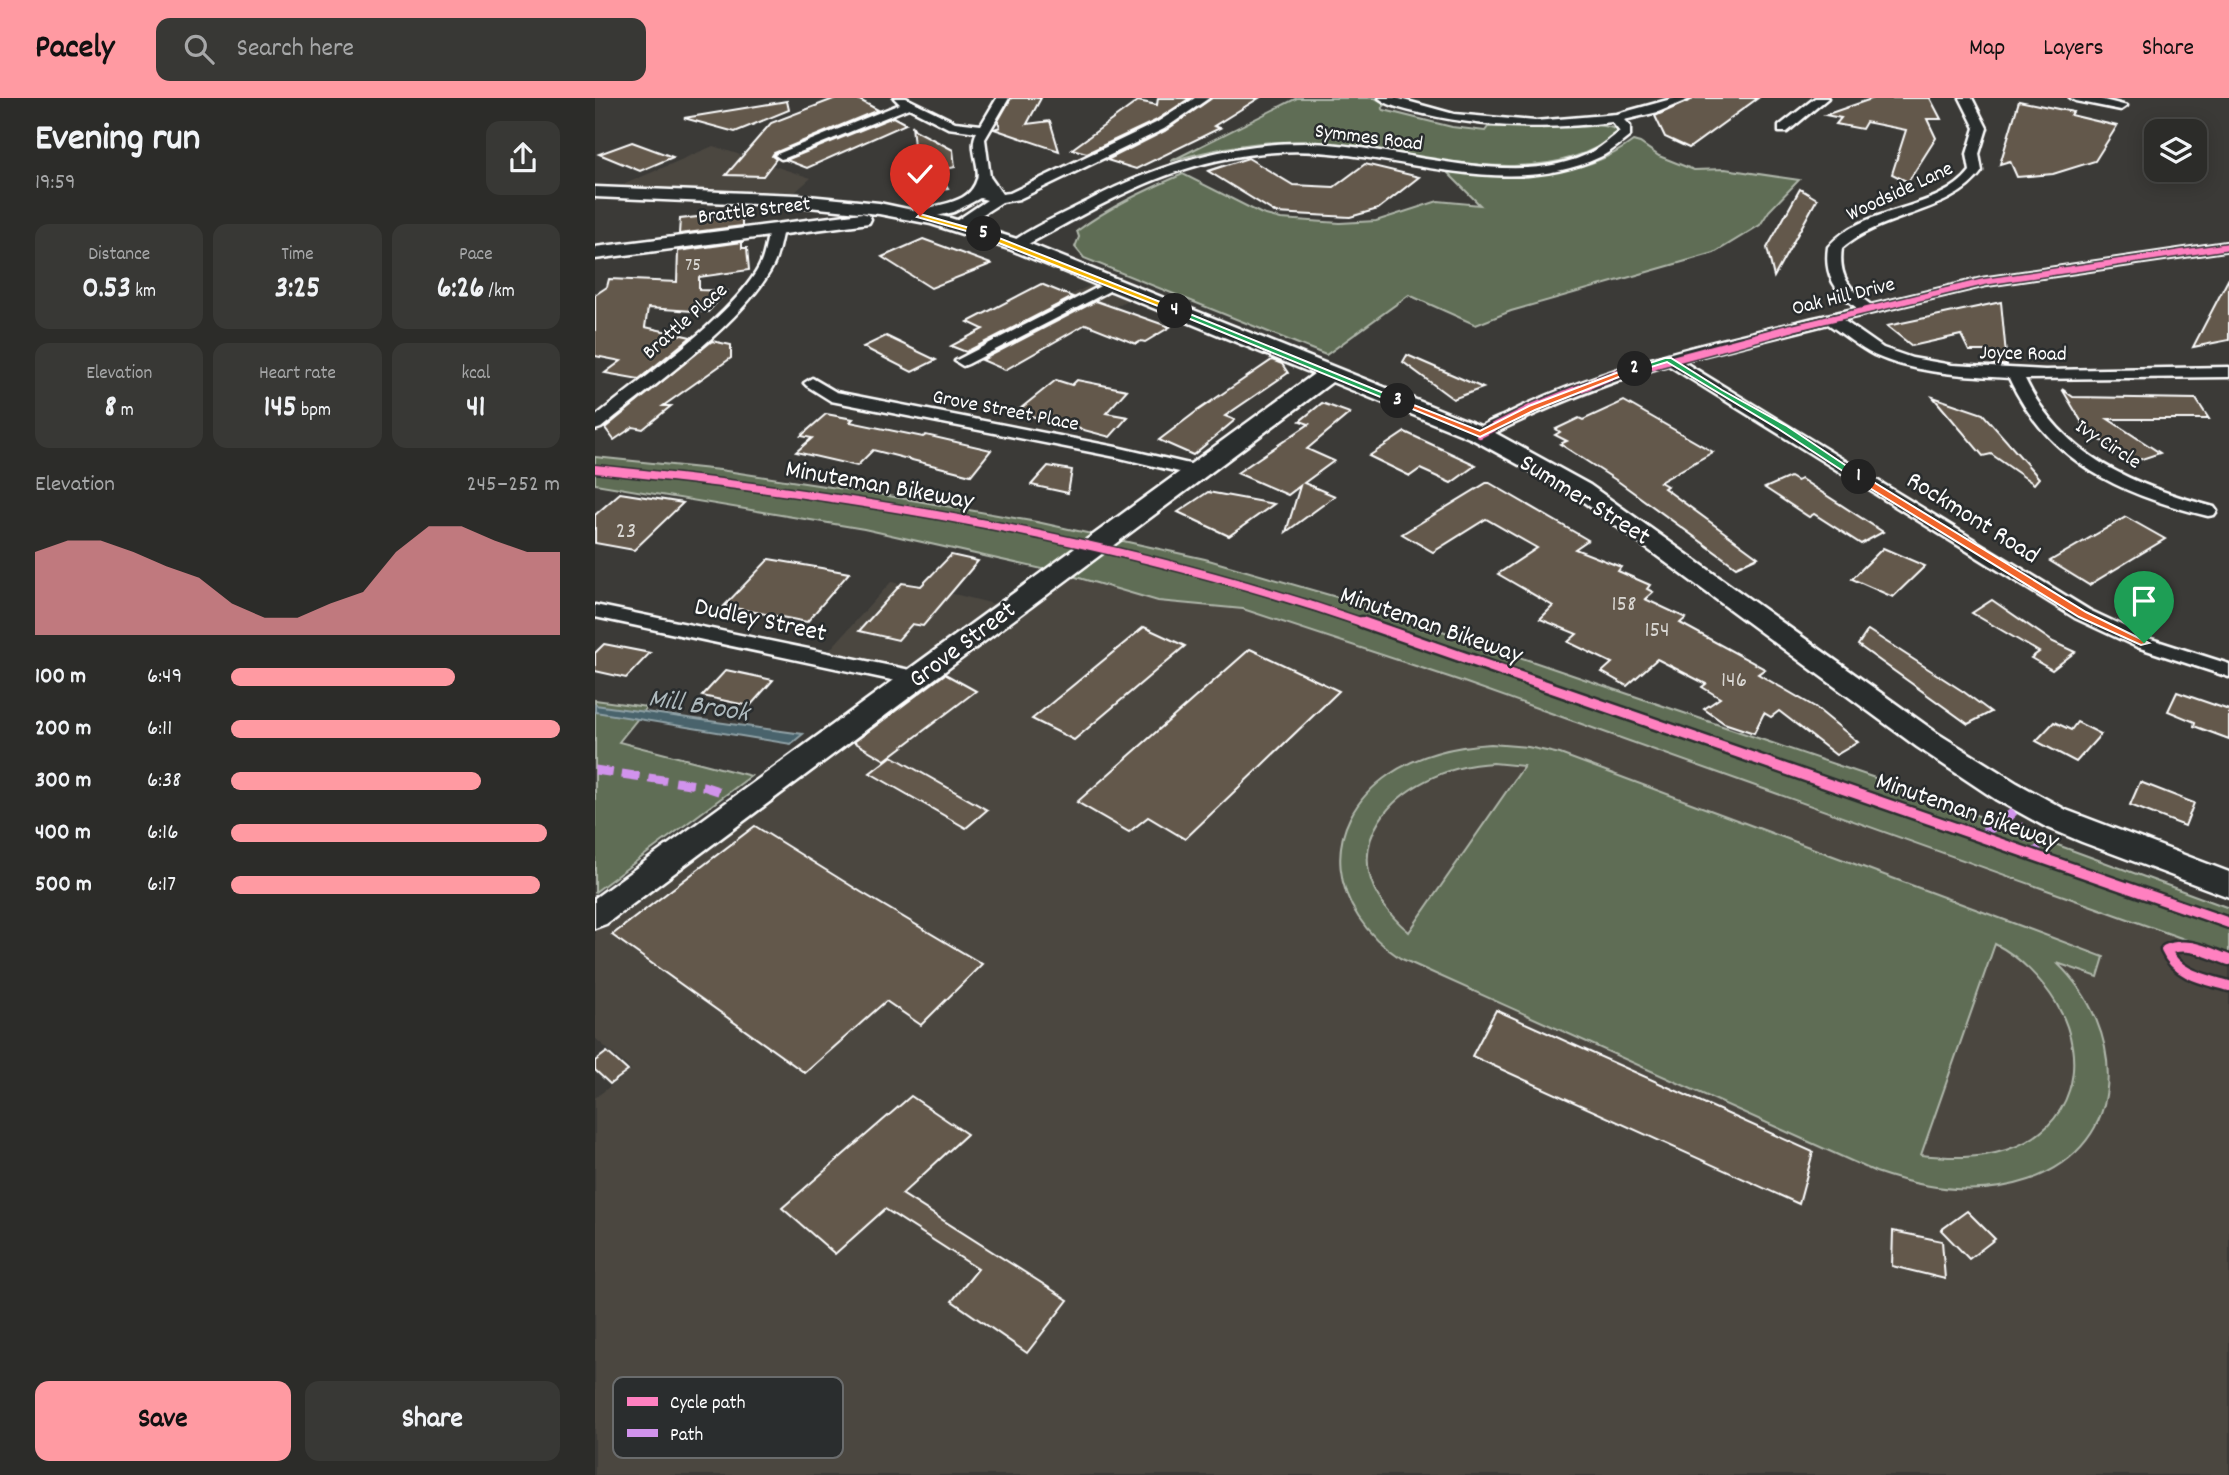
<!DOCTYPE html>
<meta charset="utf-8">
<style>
body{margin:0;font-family:Dekko,sans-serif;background:#383835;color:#f1f3f6;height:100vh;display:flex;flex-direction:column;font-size:26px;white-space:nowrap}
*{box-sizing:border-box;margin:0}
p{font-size:23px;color:#a6a7a8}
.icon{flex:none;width:38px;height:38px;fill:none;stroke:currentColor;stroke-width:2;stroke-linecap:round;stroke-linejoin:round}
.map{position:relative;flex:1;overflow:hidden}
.panel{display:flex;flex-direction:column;background:#2c2c29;width:595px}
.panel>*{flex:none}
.fabs{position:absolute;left:1549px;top:21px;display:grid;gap:14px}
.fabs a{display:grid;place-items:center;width:63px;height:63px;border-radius:14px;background:#2c2c29;box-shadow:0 4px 18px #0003,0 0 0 2px #484846;font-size:35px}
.pin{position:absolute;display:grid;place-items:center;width:60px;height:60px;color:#fff;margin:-72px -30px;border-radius:50% 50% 50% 0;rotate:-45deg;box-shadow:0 0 7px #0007}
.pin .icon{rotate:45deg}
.km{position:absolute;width:35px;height:35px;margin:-18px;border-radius:50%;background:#222;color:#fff;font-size:19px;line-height:35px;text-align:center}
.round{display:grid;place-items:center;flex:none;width:74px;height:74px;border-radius:14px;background:#383835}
.headline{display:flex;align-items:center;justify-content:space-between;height:119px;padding:0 35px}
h1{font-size:38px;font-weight:800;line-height:52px}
.stats{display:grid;grid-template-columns:repeat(3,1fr);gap:10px;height:119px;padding:7px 35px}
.stats div{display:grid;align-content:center;border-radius:14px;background:#383835;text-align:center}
.stats b{font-size:30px;font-weight:800}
.stats small{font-size:19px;font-weight:400}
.stats p{font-size:19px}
.chart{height:196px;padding:14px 35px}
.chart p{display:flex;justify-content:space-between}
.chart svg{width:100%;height:126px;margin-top:7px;fill:#ff9aa2;opacity:.7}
.button{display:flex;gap:14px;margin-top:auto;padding:14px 35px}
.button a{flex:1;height:80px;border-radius:14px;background:#ff9aa2;color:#111;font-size:28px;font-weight:800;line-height:80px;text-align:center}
.button a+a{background:#383835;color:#f1f3f6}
ul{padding:0 35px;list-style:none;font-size:23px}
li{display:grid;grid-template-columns:112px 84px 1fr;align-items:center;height:52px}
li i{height:18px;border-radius:9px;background:#ff9aa2}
header{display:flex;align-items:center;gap:42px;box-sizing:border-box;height:98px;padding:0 35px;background:#ff9aa2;color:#111}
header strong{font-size:33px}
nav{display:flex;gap:38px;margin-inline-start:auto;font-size:24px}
.search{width:490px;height:63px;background:#383835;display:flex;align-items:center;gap:18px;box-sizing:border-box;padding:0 24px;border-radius:14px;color:#a6a7a8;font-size:26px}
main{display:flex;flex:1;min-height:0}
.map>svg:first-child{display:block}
.built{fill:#4b4741}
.green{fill:#5f6d55;stroke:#afb6aa;stroke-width:2;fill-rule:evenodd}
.water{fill:#48646c;stroke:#91a2a7;stroke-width:2}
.building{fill:#64594c;stroke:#fff;stroke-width:2}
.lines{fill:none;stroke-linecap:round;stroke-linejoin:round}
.minor-casing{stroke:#fff;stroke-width:5}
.secondary-casing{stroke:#fff;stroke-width:5}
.minor{fill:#2a2d2e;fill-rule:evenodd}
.secondary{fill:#2a2d2e;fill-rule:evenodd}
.quiet{stroke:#d193ec;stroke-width:9;stroke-dasharray:18 9;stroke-linecap:butt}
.cycleway-far2-casing{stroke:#2a2d2e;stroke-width:9}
.cycleway-far1-casing{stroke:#2a2d2e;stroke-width:11}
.cycleway-casing{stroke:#2a2d2e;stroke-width:15}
.cycleway-far2{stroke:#ff80c0;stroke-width:6}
.cycleway-far1{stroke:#ff80c0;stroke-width:8}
.cycleway{stroke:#ff80c0;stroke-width:10}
.split-1{fill:#f0652b;stroke:#fff;stroke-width:2}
.split-2{fill:#22a559;stroke:#fff;stroke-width:2}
.split-3{fill:#f0652b;stroke:#fff;stroke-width:2}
.split-4{fill:#22a559;stroke:#fff;stroke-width:2}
.split-5{fill:#f5b400;stroke:#fff;stroke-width:2}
.split-6{fill:#f5b400;stroke:#fff;stroke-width:2}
.labels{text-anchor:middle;stroke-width:5;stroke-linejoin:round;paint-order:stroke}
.far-number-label{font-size:19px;fill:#d8d6d2}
.far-street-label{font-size:21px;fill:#fff;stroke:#2a2d2e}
.number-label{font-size:23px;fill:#d8d6d2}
.street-label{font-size:26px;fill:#fff;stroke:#2a2d2e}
.water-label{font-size:28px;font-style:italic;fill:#adb9bd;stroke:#2a2d2e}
.key{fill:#2a2d2e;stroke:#6a6c6d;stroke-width:2}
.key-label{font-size:19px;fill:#fff}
</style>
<header>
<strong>Pacely</strong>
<div class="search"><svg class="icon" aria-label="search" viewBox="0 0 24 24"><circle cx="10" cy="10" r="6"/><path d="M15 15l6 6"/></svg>Search here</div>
<nav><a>Map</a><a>Layers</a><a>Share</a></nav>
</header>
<main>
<section class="panel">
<div class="headline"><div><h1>Evening run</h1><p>19:59</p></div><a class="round"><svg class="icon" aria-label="share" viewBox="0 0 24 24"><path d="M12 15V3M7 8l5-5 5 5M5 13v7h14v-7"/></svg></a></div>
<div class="stats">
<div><p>Distance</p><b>0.53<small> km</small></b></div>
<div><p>Time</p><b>3:25</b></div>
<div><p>Pace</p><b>6:26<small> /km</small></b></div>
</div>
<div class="stats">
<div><p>Elevation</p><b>8<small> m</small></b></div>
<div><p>Heart rate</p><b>145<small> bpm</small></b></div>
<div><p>kcal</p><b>41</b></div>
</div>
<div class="chart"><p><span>Elevation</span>245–252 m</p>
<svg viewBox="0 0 160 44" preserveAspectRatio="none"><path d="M0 44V15L10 11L20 11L30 15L40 20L50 24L60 33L70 38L80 38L90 33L100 29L110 15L120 6L130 6L140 11L150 15L160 15V44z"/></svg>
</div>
<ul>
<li><b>100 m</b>6:49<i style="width:68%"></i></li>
<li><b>200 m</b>6:11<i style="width:100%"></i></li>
<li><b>300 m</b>6:38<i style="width:76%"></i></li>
<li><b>400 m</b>6:16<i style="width:96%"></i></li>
<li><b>500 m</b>6:17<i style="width:94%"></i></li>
</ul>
<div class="button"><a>Save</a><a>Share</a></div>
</section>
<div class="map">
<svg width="1634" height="1377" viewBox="0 0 1634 1377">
<rect width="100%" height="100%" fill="#3b3a37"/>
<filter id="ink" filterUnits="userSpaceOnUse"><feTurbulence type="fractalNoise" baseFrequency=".0143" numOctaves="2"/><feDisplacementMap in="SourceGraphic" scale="14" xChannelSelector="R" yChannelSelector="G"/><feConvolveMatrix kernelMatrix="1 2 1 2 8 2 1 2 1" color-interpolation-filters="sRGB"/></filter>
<g filter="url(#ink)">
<g class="built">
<polygon points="118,48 216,80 200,94 23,89"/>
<polygon points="496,187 532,202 488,227 451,209"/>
<polygon points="474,477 563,503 648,511 866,583 1634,857 1634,1377 0,1377 0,1000 36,972 0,940 0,831 346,570"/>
<polygon points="296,484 363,497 399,506 311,570 231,556"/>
</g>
<g class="green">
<path d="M702,0h78l11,6 -4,4 2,2 68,17 33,4 3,-4c24,1 114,-8 129,3v4c-79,64 -212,13 -303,8 -47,-3 -98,6 -143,19z"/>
<path d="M1038,43l7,2 19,13 35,14 31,-1 74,11 -30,31 -9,14 -46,28 -203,58 -35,14 -67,-30 -83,60 -242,-97 -9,-11 4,-10 -2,-6c32,-24 69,-41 106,-57l79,40 19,5 59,4 36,-2 62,-20 42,4 -35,-35c63,6 134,12 188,-29z"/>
<polygon points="0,359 125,372 288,397 442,424 610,461 776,509 945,566 1283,681 1634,810 1634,857 866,583 648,511 563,503 474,477 269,431 0,386"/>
<polygon points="0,602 52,609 24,644 156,678 0,794"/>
<path d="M896,646l37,3 32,7 544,203 -6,20 -41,-14c69,66 75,181 -28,217 -50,17 -104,9 -153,-8l-476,-214c-70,-46 -85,-133 -10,-184 30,-20 65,-28 101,-30zM898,665l31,3 -115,166c-93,-78 -13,-164 84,-169zM1400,846c24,12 47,36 61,59 34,57 18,126 -50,147 -28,9 -56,8 -85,5z"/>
</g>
<polygon class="water" points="0,607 208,636 196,646 0,614"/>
<g class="building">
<polygon points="241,0 261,0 283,12 179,55 177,58 181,61 168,78 131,77 176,25"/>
<polygon points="416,0 446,0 432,26 455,23 464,53 399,31 405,29 403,23"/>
<polygon points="563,0 595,0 560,23 492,55 477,51 543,3 562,7"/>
<polygon points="617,0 664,0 619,28 625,30 541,71 512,62 570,33"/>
<polygon points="1100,0 1163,0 1094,50 1070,39 1060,18"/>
<polygon points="1279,0 1335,0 1346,21 1332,21 1341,40 1313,84 1297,76 1311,32 1271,24 1267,31 1241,26 1246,20 1230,17"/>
<polygon points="192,3 194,12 140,34 89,20"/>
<polygon points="1424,3 1478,14 1476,17 1522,28 1500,63 1458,76 1422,79 1415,63 1405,66"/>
<polygon points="298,19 311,26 212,70 191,62"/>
<polygon points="317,27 320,32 358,52 360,69 343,73 353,90 330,94 322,81"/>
<polygon points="37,44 78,59 45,73 4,56"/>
<polygon points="653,60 698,87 739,89 770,66 824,79 783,111 755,119 681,115 613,73"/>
<polygon points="1205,91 1222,101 1179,179 1172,150"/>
<polygon points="147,114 147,128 84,136 85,121"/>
<polygon points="328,141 396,166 336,190 287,159"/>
<polygon points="147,144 147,150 152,150 154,172 104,179 104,192 132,193 113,214 53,210 50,229 96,239 44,281 10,275 26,263 0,258 0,197 12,189 14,181 82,184 83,153"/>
<polygon points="1634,180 1634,242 1598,249"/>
<polygon points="446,186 478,199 371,254 356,248 388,231 373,224"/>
<polygon points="501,203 575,229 550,244 546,243 541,246 491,226 410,272 387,262"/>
<polygon points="1406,204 1412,267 1399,267 1392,253 1374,253 1366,237 1317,248 1292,228"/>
<polygon points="291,238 341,262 317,274 268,249"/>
<polygon points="117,243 136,247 136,260 68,308 76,308 48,331 38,329 19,342 10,330"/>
<polygon points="812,257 888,290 858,301 808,264"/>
<polygon points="677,262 687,266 693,275 630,318 640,322 598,357 564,342 602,313"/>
<polygon points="461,282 477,287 482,282 532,292 511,315 533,319 515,339 421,314"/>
<polygon points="1467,291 1478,299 1601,301 1614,321 1513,321 1565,355 1538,364 1492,333"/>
<polygon points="1338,299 1388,316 1444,380 1439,386 1396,356 1388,358"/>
<polygon points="1029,303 1118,354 1065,384 1072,388 1069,390 1163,459 1141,469 1024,384 965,346 972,343 960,337 965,334 961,331 984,320 988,322"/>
<polygon points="727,305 755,315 712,351 739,363 709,385 740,398 691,434 705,388 693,397 642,375 714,326 705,323"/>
<polygon points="231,316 258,321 255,324 328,339 331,337 396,352 376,377 278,352 262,368 201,354 217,340 206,338"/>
<polygon points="810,334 881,367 856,385 825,371 815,378 774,358"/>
<polygon points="453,368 477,372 473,395 436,387"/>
<polygon points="1195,379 1202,383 1206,381 1288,434 1266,446 1219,416 1214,419 1170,390"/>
<polygon points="893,384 993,442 980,451 1026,469 1023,473 1055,487 1052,491 1058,494 1050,501 1091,520 1085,525 1170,571 1163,576 1220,609 1263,644 1241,657 1184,613 1176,619 1169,615 1159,635 1129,625 1109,611 1125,600 1107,589 1111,586 1062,561 1032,588 1007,574 1017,565 973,544 982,536 945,521 958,508 903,476 942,450 891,421 838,454 807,436"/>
<polygon points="613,394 679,406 634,438 583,414"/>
<polygon points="25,395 88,405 39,452 0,445 0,417"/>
<polygon points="1531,419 1570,441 1494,487 1455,463"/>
<polygon points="1288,450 1330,468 1298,499 1257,481"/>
<polygon points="356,457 383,463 328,528 317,526 303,542 264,533 307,485 326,488"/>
<polygon points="174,461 232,471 254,475 212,524 129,508"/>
<polygon points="1397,502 1458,544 1480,554 1457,572 1436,560 1444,554 1377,515"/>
<polygon points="549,529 590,548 479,642 437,621"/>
<polygon points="1273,532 1369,594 1396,614 1373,626 1263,547"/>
<polygon points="9,546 55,555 31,580 0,573 0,555"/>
<polygon points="655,551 744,593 590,741 553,719 534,734 482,704"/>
<polygon points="131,572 178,582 155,608 107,598"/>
<polygon points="350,576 381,593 290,662 259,644"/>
<polygon points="1582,594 1634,612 1634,641 1599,628 1600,624 1573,613"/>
<polygon points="1459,624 1476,632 1482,624 1506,636 1481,664 1441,643"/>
<polygon points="297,658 392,712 371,730 275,675"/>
<polygon points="1545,684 1599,705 1590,728 1535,707"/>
<polygon points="160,728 266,794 387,866 326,927 291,903 210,975 17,837"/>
<polygon points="901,912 1218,1054 1204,1106 877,958"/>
<polygon points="12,954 33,973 15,986 0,972 0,963"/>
<polygon points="316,998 372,1036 307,1096 473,1202 432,1255 357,1203 383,1171 290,1111 240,1156 187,1110"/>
<polygon points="1372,1113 1400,1141 1374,1161 1346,1132"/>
<polygon points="1298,1133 1347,1143 1350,1181 1297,1168"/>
</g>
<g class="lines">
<defs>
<g id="minor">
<path d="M299,0h12l49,24 26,3 16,-27h12l-24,41 5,38 12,17 8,-1 146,-70 39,-25h14l-45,31 -145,70 -17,3 -44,28 -7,-4 2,-3 34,-23 -7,-2 -26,14 -34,8 -7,-4c19,-15 56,-8 64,-37 4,-13 -9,-32 0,-47l-29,-4 -39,-20 -124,50 -4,1 -6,-4 125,-51z"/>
<path d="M784,0h17l58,16 81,7 82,-7 58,-16h17l-34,14 -34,8 6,6v10c-9,7 -19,16 -30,21 -102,48 -218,-13 -324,-5 -103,7 -167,49 -255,96l-5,1 -7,-4c15,-15 63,-35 83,-46 69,-36 141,-57 219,-56 83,2 207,50 283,8 9,-5 17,-13 26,-19l-8,-10c-63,8 -125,6 -188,-8 -14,-3 -34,-7 -45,-16z"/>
<polygon points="1220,0 1233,0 1192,34 1184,34 1184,28"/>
<path d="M1365,0h12l15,30 -8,26 3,17c-30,43 -98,41 -140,77 -4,28 7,41 29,57l113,-27 245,-36v8l-245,36 -141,34 40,28 29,10 40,7 93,5 184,-3v10l-204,2c38,79 109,106 189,128l3,4 -3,4 -6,1c-87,-21 -160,-54 -199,-138 -45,-3 -93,-4 -135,-23 -16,-8 -31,-21 -46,-31l-146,37 407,249 62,29 78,25v13l-92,-30 -62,-29 -407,-253c-64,18 -123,43 -182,72l-6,2 -8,-5c8,-10 25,-15 37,-21 109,-54 231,-77 348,-105 -22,-17 -33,-32 -29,-61 36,-43 110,-34 142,-76l-3,-17 8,-26z"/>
<polygon points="1475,0 1501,0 1532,8 1526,12 1481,3"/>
<path d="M181,128l7,4c-3,12 -5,26 -10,36 -29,56 -122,121 -172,162l-6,2v-13c46,-38 137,-100 164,-150 6,-11 7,-25 10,-37z"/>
<polygon points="517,182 522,183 522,189 373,266 368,268 360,263"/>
<polygon points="217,280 241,294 521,349 607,369 609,373 601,378 521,359 236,303 212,288 209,285"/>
<polygon points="0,507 320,573 327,575 330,580 327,585 320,587 0,519"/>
</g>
<g id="secondary">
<polygon points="0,89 203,97 284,105 355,120 428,143 893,331 995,387 1342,635 1422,685 1471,712 1634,774 1634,799 1487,744 1449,728 1400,701 1322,649 979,397 877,341 737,284 11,826 0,830 0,800 719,276 414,151 336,126 284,116 203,108 0,99"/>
<polygon points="267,115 274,117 276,121 274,125 0,161 0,149"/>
</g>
</defs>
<use href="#minor" class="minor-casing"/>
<use href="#secondary" class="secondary-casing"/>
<use href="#minor" class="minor"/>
<use href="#secondary" class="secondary"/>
<g class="quiet">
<polyline points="0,672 108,688 129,695"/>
<polyline points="1382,738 1408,724 1416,716 1445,757"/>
</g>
<defs>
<polyline id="cycleway-far2" points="1189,232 1389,184 1634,148"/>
<g id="cycleway-far1">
<polyline points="885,336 937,310 1013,279 1196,230"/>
<path d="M0,371c261,26 523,69 772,155"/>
</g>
<g id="cycleway">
<polyline points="767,524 1634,825"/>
<path d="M1634,862c-20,-7 -42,-20 -63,-10 11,25 39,29 63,36"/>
</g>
</defs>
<use href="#cycleway-far2" class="cycleway-far2-casing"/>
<use href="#cycleway-far1" class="cycleway-far1-casing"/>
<use href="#cycleway" class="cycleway-casing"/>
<use href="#cycleway-far2" class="cycleway-far2"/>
<use href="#cycleway-far1" class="cycleway-far1"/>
<use href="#cycleway" class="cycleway"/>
</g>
</g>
<polygon class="split-1" points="1260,377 1267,377 1491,514 1554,545 1546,547 1484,519 1260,381"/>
<polygon class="split-2" points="1070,260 1076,260 1127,292 1192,328 1268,379 1260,381 1185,332 1072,264 1040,274 1036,271"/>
<polygon class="split-3" points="1037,269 1044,271 940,312 885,339 798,303 806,302 885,333 934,308"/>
<polygon class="split-4" points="580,210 806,302 807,303 800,305 578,214"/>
<polygon class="split-5" points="389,134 583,211 584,213 578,214 386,138"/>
<polygon class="split-6" points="325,116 392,135 393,136 389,138 322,119"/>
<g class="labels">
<g class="far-number-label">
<text x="98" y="172">75</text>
</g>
<g class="far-street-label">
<text transform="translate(774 38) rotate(7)" y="7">Symmes Road</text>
<text transform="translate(1304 92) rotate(-25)" y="7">Woodside Lane</text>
<text transform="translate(159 111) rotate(-7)" y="7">Brattle Street</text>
<text transform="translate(1248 197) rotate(-14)" y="7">Oak Hill Drive</text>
<text transform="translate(89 222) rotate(-41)" y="7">Brattle Place</text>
<text transform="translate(1428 254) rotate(1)" y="7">Joyce Road</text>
<text transform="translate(411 311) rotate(11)" y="7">Grove Street Place</text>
<text transform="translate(1514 345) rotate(33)" y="7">Ivy Circle</text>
</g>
<g class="number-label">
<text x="31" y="439">23</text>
<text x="1029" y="512">158</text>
<text x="1062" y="538">154</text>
<text x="1139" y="588">146</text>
</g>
<g class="street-label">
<text transform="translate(285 385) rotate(10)" y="9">Minuteman Bikeway</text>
<text transform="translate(991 400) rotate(32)" y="9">Summer Street</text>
<text transform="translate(1379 418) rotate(32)" y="9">Rockmont Road</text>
<text transform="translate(166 520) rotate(12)" y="9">Dudley Street</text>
<text transform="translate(837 525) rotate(19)" y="9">Minuteman Bikeway</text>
<text transform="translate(366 545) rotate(-37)" y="9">Grove Street</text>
<text transform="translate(1373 711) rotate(19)" y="9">Minuteman Bikeway</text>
</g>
<g class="water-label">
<text transform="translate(104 605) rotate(9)" y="10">Mill Brook</text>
</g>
</g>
<rect x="18" y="1279" width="230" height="81" rx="10" class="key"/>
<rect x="32" y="1299" width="31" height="9" fill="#ff80c0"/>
<rect x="32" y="1331" width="31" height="8" fill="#d193ec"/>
<g class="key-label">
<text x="75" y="1310">Cycle path</text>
<text x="75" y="1342">Path</text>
</g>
</svg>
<div class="fabs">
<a><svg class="icon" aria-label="layers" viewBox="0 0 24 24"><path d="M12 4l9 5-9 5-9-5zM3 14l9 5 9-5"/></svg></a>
</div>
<div class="pin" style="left:1549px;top:545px;background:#1e9e55"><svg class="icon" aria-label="arrive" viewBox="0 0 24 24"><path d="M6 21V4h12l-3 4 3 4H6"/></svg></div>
<div class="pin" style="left:325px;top:118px;background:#d93025"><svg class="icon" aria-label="check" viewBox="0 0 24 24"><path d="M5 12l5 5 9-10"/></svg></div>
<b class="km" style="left:1264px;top:379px">1</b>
<b class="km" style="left:1040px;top:271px">2</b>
<b class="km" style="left:803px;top:303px">3</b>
<b class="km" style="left:580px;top:213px">4</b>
<b class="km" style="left:389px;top:136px">5</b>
</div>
</main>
